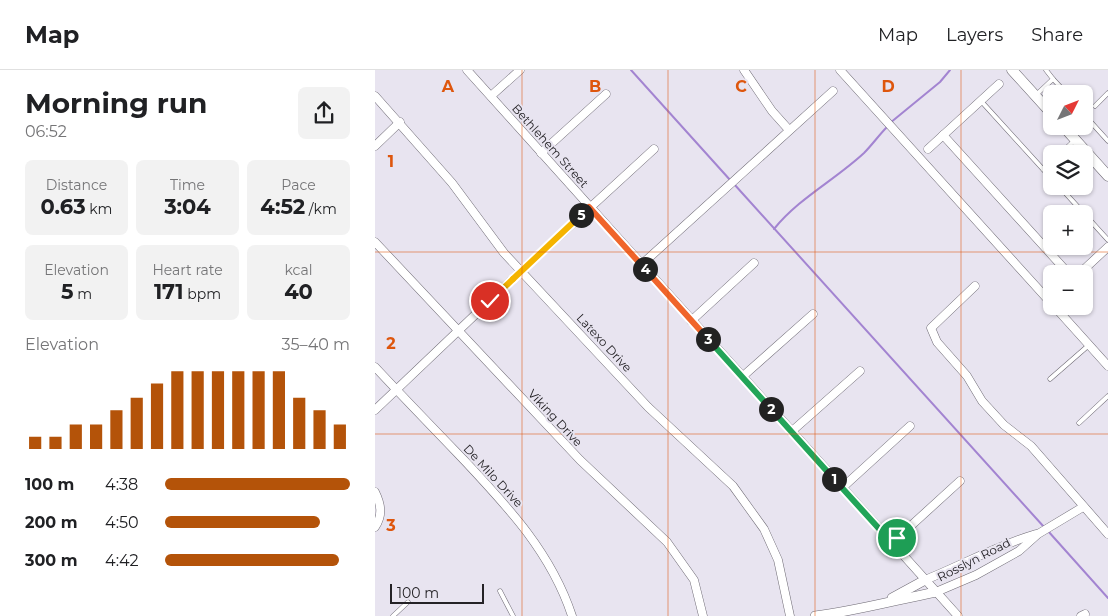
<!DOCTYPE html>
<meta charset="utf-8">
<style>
body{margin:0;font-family:Montserrat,sans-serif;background:#f2f2f2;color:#202124;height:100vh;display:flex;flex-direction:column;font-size:19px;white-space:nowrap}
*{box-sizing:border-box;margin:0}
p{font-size:16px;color:#757577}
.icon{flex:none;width:28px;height:28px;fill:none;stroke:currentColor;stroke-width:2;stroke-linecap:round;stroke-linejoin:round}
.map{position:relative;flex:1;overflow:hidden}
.drawer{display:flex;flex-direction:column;background:#fff;width:375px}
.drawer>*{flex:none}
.needle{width:32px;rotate:48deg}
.buttons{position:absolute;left:668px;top:15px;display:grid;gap:10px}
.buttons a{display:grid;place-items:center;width:50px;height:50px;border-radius:8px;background:#fff;box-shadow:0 1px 4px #0004;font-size:25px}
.scale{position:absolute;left:15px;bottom:12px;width:94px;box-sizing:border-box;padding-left:5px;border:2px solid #242226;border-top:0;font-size:14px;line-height:18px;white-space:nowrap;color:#242226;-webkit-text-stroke:4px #e8e4f0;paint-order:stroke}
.pin{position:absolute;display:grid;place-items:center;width:42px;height:42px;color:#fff;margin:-21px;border:2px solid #fff;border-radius:50%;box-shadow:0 1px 5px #0007}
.km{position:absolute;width:25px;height:25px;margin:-12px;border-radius:50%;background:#222;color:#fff;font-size:14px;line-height:25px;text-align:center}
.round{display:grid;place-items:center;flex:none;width:52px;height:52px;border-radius:8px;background:#f2f2f2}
.headline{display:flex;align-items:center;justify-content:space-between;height:85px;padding:0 25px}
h1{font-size:28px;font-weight:700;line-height:38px}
.metrics{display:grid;grid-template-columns:repeat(3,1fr);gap:8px;height:85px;padding:5px 25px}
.metrics div{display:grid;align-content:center;border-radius:8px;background:#f2f2f2;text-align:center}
.metrics b{font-size:21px;font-weight:700}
.metrics small{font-size:14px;font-weight:400}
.metrics p{font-size:14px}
.chart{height:140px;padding:10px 25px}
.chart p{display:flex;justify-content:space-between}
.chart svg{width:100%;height:90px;margin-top:5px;stroke:#b45309;stroke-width:6}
ul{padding:0 25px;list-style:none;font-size:16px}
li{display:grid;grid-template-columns:80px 60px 1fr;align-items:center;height:38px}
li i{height:12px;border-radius:6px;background:#b45309}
header{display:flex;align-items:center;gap:30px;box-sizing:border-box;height:70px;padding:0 25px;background:#fff;border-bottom:1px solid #e0e0e0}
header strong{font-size:24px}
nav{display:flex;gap:28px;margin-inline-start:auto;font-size:18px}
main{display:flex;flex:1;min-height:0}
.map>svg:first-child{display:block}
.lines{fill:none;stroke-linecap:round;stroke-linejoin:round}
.stream{stroke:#a384d1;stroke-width:2}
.service-casing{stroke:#6f6b75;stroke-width:5}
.minor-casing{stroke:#6f6b75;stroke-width:9}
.tertiary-casing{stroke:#6f6b75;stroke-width:10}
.secondary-casing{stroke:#6f6b75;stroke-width:11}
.service{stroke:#fff;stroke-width:4}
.minor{stroke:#fff;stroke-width:8}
.tertiary{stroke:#fff;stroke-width:9}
.secondary{stroke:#fff;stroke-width:10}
.split-1-casing{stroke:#fff;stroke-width:10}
.split-2-casing{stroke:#fff;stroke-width:10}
.split-3-casing{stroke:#fff;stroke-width:10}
.split-4-casing{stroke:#fff;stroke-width:10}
.split-5-casing{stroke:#fff;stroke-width:10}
.split-6-casing{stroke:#fff;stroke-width:10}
.split-7-casing{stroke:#fff;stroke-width:10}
.split-1{stroke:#22a559;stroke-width:6}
.split-2{stroke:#22a559;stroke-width:6}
.split-3{stroke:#22a559;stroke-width:6}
.split-4{stroke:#f0652b;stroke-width:6}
.split-5{stroke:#f0652b;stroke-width:6}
.split-6{stroke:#f5b400;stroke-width:6}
.split-7{stroke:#f5b400;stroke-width:6}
.grid{fill:none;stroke:#de560d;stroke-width:1;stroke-opacity:0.55}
.labels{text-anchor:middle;stroke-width:4;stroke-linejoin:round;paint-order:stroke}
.street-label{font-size:12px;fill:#242226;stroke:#e8e4f0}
.grid-label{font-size:16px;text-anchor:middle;font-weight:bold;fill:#de560d;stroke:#e8e4f0;stroke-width:4;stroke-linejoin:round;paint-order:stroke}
</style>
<header>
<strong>Map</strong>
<nav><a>Map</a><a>Layers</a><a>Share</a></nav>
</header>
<main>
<section class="drawer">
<div class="headline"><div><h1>Morning run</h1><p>06:52</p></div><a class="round"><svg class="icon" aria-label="share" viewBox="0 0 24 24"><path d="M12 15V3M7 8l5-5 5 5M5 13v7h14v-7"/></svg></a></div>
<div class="metrics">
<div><p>Distance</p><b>0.63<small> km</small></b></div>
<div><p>Time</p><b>3:04</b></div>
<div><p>Pace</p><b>4:52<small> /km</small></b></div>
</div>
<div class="metrics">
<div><p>Elevation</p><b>5<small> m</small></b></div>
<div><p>Heart rate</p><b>171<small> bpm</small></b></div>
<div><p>kcal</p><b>40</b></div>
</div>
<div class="chart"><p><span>Elevation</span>35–40 m</p>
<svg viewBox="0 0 160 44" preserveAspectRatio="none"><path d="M5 44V38M15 44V38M25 44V32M35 44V32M45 44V25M55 44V19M65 44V12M75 44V6M85 44V6M95 44V6M105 44V6M115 44V6M125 44V6M135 44V19M145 44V25M155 44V32"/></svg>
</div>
<ul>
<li><b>100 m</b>4:38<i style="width:100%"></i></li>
<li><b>200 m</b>4:50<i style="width:84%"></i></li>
<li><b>300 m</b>4:42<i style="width:94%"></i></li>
</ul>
</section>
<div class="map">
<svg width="733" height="546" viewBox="0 0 733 546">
<rect width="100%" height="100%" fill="#e8e4f0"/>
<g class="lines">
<g class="stream">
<polyline points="256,0 356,111"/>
<polyline points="515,53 565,12 575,0"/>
<polyline points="359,114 669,457"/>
<path d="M399,159c25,-31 61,-49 90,-76 8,-8 15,-18 23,-26"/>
<polyline points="673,461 733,528"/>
</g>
<defs>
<g id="service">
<polyline points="678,9 692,24"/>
<polyline points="661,25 678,9 671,0"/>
<polyline points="606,31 676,108"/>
<polyline points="720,36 733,23"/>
<polyline points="709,42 714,50 709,55"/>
<polyline points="714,50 733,71"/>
<polyline points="698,65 708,56"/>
<polyline points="685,84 700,70"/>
<polyline points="699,84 706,77"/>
<polyline points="668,99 676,91"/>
<polyline points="684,116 733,170"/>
<polyline points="675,309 714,275"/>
<polyline points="704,353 733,326"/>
<polyline points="125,521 138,546"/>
<polyline points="18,546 33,532"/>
</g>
<g id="minor">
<polyline points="92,0 583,546"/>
<polyline points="369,0 397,41 414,60"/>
<polyline points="465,0 676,233"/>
<polyline points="0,26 77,113 129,183 273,337 358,416 389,459 403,490 415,546"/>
<polyline points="116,26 145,0"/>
<polyline points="568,65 694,204"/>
<polyline points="0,76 25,52"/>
<polyline points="553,79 624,14"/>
<polyline points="166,83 231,24"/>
<polyline points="0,172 205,390 292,472 319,510 328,546"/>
<polyline points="266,195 458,21"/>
<polyline points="704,204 733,177"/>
<polyline points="600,216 556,258 562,272 592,306 607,331 629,355 656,376 733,464"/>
<polyline points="679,236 733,296"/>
<polyline points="316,251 379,193"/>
<path d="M0,297c29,31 58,61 87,91 45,48 89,94 110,158"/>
<polyline points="367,307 438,244"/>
<polyline points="0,340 146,201 279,79"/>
<polyline points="416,362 485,301"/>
<polyline points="467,418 535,356"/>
<path d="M0,422c6,12 8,23 0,35"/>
<polyline points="517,473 585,411"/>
<path d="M550,510c37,-15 73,-35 111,-46"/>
<polyline points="561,522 601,505 644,481 663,464 708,437"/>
<polyline points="706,546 710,544"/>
</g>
<g id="tertiary">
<polyline points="517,528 550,510"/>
<path d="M440,546c41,-5 81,-16 121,-24"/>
</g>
<g id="secondary">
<polyline points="637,0 676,43"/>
<polyline points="688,56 733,106"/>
</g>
</defs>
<use href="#service" class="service-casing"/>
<use href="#minor" class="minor-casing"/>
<use href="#tertiary" class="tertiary-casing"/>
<use href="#secondary" class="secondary-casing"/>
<use href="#service" class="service"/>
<use href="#minor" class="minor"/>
<use href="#tertiary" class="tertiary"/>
<use href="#secondary" class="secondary"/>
</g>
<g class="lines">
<defs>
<polyline id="split-1" points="459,409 517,473 522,468"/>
<polyline id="split-2" points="396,339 459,409"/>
<polyline id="split-3" points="333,269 396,339"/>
<polyline id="split-4" points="270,199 333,269"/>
<polyline id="split-5" points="206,145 214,137 270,199"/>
<polyline id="split-6" points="138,209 206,145"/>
<polyline id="split-7" points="115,231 138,209"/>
</defs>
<use href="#split-1" class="split-1-casing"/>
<use href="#split-2" class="split-2-casing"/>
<use href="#split-3" class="split-3-casing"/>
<use href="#split-4" class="split-4-casing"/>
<use href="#split-5" class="split-5-casing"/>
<use href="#split-6" class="split-6-casing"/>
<use href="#split-7" class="split-7-casing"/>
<use href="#split-1" class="split-1"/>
<use href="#split-2" class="split-2"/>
<use href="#split-3" class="split-3"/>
<use href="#split-4" class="split-4"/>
<use href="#split-5" class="split-5"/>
<use href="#split-6" class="split-6"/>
<use href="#split-7" class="split-7"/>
</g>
<path class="grid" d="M147,0v546M293,0v546M440,0v546M586,0v546M0,182h733M0,364h733"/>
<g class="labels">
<g class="street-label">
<text transform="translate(175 76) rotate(48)" y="4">Bethlehem Street</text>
<text transform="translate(229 273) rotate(47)" y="4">Latexo Drive</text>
<text transform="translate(180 348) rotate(47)" y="4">Viking Drive</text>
<text transform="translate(118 406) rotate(47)" y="4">De Milo Drive</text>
<text transform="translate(599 490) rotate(-27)" y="4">Rosslyn Road</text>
</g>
</g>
<g class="grid-label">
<text x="73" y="22">A</text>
<text x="220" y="22">B</text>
<text x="366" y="22">C</text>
<text x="513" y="22">D</text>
<text x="16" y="97">1</text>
<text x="16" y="279">2</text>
<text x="16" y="461">3</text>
</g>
</svg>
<div class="buttons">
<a><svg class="needle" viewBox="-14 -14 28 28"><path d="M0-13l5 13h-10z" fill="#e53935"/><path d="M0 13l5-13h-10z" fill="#757577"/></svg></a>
<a><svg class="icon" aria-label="layers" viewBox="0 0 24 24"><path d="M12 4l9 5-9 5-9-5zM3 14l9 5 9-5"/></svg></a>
<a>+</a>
<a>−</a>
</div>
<div class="scale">100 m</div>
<div class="pin" style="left:522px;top:468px;background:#1e9e55"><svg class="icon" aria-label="arrive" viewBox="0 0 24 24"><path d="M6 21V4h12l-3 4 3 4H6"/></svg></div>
<div class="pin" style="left:115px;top:231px;background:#d93025"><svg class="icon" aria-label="check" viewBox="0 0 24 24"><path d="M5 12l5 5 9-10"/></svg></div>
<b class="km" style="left:459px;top:409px">1</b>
<b class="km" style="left:396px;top:339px">2</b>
<b class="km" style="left:333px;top:269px">3</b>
<b class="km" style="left:270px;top:199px">4</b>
<b class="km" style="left:206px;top:145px">5</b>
</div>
</main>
